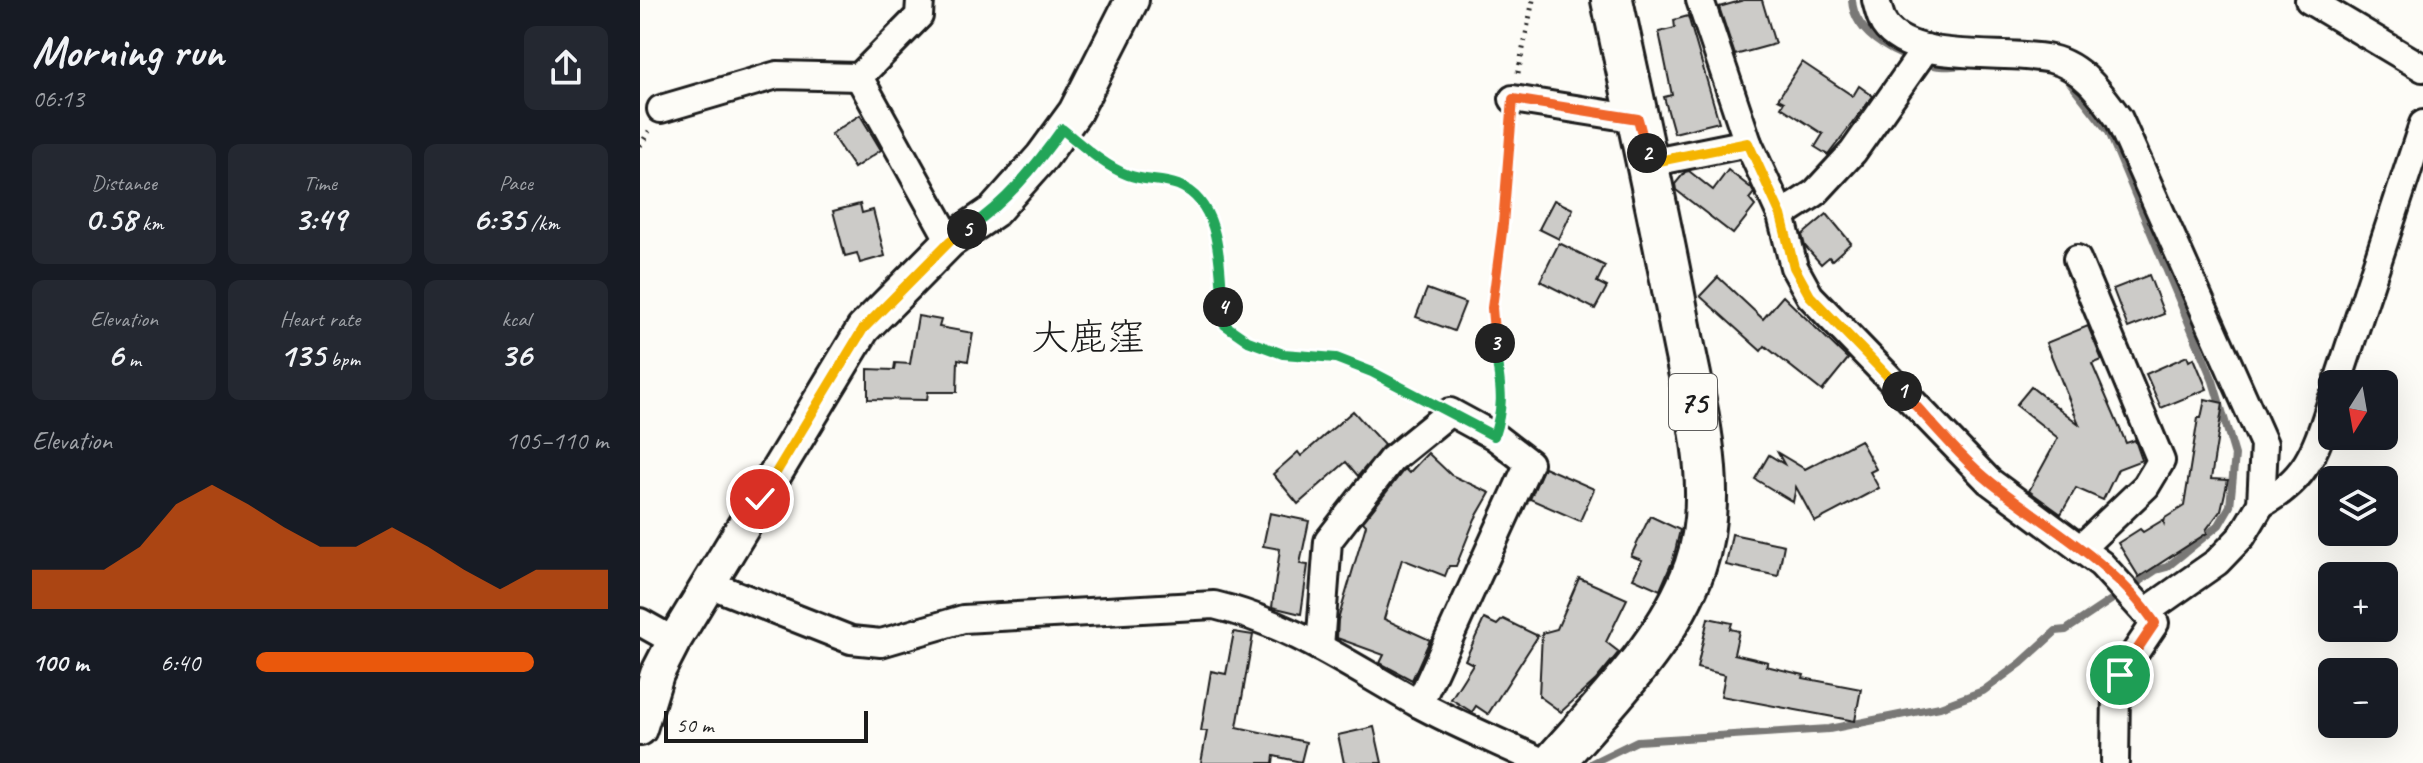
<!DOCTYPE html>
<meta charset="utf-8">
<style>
body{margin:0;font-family:Caveat,"Klee One",sans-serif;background:#242831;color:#f1f3f6;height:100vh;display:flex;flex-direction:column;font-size:30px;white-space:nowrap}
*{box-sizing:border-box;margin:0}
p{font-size:26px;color:#9ea1a6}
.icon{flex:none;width:44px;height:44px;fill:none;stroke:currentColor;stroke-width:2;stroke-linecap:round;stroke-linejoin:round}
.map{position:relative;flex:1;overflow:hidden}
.side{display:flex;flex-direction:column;background:#171b24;width:640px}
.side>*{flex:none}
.needle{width:52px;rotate:191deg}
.controls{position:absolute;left:1678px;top:370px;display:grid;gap:16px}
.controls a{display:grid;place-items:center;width:80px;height:80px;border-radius:12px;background:#171b24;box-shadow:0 8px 32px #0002;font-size:40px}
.scale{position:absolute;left:24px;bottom:20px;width:204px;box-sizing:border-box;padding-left:8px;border:4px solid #1c1c1c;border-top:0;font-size:22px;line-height:28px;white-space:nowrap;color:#1c1c1c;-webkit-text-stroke:6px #fdfcf7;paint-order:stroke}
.pin{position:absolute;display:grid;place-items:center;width:68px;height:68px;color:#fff;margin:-34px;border:4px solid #fff;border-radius:50%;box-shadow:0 2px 8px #0007}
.km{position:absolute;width:40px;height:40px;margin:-20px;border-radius:50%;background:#222;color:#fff;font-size:22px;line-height:40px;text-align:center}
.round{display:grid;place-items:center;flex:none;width:84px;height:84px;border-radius:12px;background:#242831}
.summary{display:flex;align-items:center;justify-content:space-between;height:136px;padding:0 32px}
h1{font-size:44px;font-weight:700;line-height:60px}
.stats{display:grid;grid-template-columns:repeat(3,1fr);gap:12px;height:136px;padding:8px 32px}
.stats div{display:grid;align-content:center;border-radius:12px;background:#242831;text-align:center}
.stats b{font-size:34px;font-weight:700}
.stats small{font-size:22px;font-weight:400}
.stats p{font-size:22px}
.chart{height:224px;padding:16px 32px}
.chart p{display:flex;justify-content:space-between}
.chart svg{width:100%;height:144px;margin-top:8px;fill:#ea580c;opacity:.7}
ul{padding:0 32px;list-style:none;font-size:26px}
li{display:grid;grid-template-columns:128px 96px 1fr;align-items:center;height:60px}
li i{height:20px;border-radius:10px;background:#ea580c}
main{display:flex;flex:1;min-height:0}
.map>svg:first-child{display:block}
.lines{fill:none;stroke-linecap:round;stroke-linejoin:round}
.stream{stroke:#797876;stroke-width:8}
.building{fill:#cccbc8;stroke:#1c1c1c;stroke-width:2}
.minor-casing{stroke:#1c1c1c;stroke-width:32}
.tertiary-casing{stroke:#1c1c1c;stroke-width:38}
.primary-casing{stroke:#1c1c1c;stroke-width:46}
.path{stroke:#1c1c1c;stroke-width:5;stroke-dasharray:2 6;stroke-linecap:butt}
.minor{stroke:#fdfcf7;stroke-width:26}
.tertiary{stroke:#fdfcf7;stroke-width:32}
.primary{stroke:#fdfcf7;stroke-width:40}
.split-1-casing{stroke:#fff;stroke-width:16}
.split-2-casing{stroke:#fff;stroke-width:16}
.split-3-casing{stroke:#fff;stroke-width:16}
.split-4-casing{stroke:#fff;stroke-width:16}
.split-5-casing{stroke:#fff;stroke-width:16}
.split-6-casing{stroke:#fff;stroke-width:16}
.split-1{stroke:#f0652b;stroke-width:10}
.split-2{stroke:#f5b400;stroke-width:10}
.split-3{stroke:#f0652b;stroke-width:10}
.split-4{stroke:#22a559;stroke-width:10}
.split-5{stroke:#22a559;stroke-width:10}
.split-6{stroke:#f5b400;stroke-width:10}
.labels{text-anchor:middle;stroke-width:6;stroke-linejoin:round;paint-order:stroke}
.shield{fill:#fdfcf7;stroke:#605f5e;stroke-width:2}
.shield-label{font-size:32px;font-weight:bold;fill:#1c1c1c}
.quarter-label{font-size:38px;fill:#1c1c1c;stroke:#fdfcf7}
</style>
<main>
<section class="side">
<div class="summary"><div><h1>Morning run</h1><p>06:13</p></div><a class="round"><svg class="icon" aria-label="share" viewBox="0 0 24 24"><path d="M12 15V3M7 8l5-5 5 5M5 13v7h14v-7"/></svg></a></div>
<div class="stats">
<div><p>Distance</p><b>0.58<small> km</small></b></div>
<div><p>Time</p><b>3:49</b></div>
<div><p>Pace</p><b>6:35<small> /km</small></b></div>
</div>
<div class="stats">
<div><p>Elevation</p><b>6<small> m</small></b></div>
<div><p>Heart rate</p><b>135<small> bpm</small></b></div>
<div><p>kcal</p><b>36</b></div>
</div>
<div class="chart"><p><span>Elevation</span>105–110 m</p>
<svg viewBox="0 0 160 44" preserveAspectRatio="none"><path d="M0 44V32L10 32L20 32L30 25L40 12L50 6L60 12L70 19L80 25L90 25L100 19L110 25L120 32L130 38L140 32L150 32L160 32V44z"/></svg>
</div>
<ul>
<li><b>100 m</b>6:40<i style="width:79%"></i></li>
</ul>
</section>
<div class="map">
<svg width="1783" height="763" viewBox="0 0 1783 763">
<rect width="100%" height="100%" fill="#fdfcf7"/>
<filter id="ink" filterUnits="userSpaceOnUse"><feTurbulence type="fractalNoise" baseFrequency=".0125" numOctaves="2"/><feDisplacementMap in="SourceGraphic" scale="16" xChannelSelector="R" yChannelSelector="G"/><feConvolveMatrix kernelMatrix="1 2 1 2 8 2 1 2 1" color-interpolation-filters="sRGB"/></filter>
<g filter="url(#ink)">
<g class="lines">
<g class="stream">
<path d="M1212,0c2,37 49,58 81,65 10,3 22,0 32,0"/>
<polyline points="952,763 997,741 1189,729 1300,707 1343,691 1381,663 1416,631 1426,630 1516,570 1527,567 1579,525 1590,506 1595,455 1573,381 1469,132 1426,77"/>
</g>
</g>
<g class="building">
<polygon points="1104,0 1122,0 1135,44 1095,55 1079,7"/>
<polygon points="1048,16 1079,122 1034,133 1024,97 1032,95 1019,32 1035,28 1034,20"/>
<polygon points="1162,62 1213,96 1219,86 1233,96 1188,155 1175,147 1183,134 1141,107 1144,102 1138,99"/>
<polygon points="220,115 241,150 214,168 191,134"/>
<polygon points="1088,170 1111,188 1114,193 1109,199 1115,206 1093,234 1036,190 1035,184 1045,172 1049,171 1073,190"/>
<polygon points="914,200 933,209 919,239 899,229"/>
<polygon points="220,204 222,213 233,210 245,256 220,263 217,253 205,256 193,211"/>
<polygon points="1187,214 1211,243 1192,260 1189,257 1181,264 1165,246 1162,235"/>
<polygon points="919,243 965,266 957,282 967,287 955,309 900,281"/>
<polygon points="1509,275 1524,314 1488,328 1473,289"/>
<polygon points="1078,277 1123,319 1143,296 1208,359 1182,391 1125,346 1121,351 1060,296"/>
<polygon points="787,289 825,303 814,331 776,317"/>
<polygon points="278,316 301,320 299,327 333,333 328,361 318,359 317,392 288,392 287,400 228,399 228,369 254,370 255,363 270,364"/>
<polygon points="1448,326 1462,360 1452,364 1486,443 1495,440 1502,460 1478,469 1463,500 1436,488 1421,514 1389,491 1418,438 1376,405 1391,387 1439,424 1406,343"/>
<polygon points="1547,356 1549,361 1554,358 1567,389 1521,408 1506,374"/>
<polygon points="1565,399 1583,403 1571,479 1588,480 1581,510 1566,530 1567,533 1499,577 1478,543 1500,529 1503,532 1523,520 1524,523 1525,518 1544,506 1558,418 1561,418"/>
<polygon points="713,411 744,445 718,476 706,462 658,504 633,474 658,452 661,456"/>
<polygon points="1220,440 1236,469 1230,472 1239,488 1175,522 1156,487 1153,502 1115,479 1129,455 1144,464 1138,453 1165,469"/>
<polygon points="788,453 811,475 850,493 835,519 816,566 809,566 805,576 762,559 744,619 790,640 772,680 740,663 744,655 697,638 698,620 726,525 723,522 763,471 765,469 769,473"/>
<polygon points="904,467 954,489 940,521 890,499"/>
<polygon points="630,513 669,521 660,564 668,565 661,614 632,607 640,549 623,546"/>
<polygon points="1010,516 1040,530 1033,560 1020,590 993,578 1002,560 991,556"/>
<polygon points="1092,534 1144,545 1138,576 1086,565"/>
<polygon points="939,578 987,599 966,642 979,652 956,680 921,712 899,696 902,633 917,629"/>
<polygon points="1068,618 1092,623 1090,629 1099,631 1094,654 1128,662 1126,666 1164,675 1163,678 1221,689 1215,721 1081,696 1085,675 1057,668"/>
<polygon points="844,619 857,625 863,619 898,636 848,714 836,706 832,712 811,699 833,664 825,660"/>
<polygon points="594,632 613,635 597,727 666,742 661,762 634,756 633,763 561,763 567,731 561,731 571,671 586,674"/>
<polygon points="734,727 742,763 704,763 698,735"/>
</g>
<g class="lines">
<defs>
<g id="minor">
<polyline points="280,0 279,16 219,77 310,241"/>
<polyline points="1060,0 1108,143"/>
<path d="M1236,0c2,7 4,17 8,24 27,41 123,25 167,35 31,7 51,36 68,60l145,325 -3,60 -19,32 -25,26 -70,49"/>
<polyline points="1669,0 1783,68"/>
<polyline points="873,99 998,119"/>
<polyline points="21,109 137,75 219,77"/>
<polyline points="1009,163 1108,143 1141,215 1154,267 1170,296 1349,481 1461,564 1515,623 1480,675 1476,691 1475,763"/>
<polyline points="1141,215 1175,193 1213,152 1286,48"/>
<polyline points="1437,259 1521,461 1506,486 1440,549"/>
<polyline points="1697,384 1783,124"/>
<path d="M1621,504c48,-26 55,-55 71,-104"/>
<path d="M69,584l142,56 30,3 82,-24 251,-14c76,18 135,60 203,98 40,22 85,40 127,60"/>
<polyline points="0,622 34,641"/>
<polyline points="680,647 688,541 751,460 810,412 854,436 889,463 779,704"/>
</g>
<polyline id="tertiary" points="0,729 17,674 34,641 223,329 310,241 354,211 402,157 435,112 492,0"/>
<path id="primary" d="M913,763c51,-59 115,-120 142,-196 27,-77 -2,-169 -16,-246 -20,-108 -44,-214 -67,-321"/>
</defs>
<use href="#minor" class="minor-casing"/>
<use href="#tertiary" class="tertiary-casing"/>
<use href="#primary" class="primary-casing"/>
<g class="path">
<polyline points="878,73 893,0"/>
<polyline points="0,146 9,131"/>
<polyline points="444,147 488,175 539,185 564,207 575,233 585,325 608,341 643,354 696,358 732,372 788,401"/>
<polyline points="861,411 863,391 855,352 852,308 863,224 871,123"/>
</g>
<use href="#minor" class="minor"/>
<use href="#tertiary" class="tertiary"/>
<use href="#primary" class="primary"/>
</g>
</g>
<g class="lines" filter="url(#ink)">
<defs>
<path id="split-1" d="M1262,391c29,30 57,66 90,92 55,44 123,80 163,140l-35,52"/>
<polyline id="split-2" points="1007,153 1009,163 1108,143 1141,215 1154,267 1170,296 1262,391"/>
<polyline id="split-3" points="855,343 852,308 863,224 873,99 998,119 1007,153"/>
<path id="split-4" d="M583,307l2,18 23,16 35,13 53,4 36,14 122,64c13,-40 4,-54 1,-93"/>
<path id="split-5" d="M327,229c39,-26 68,-62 95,-100 20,16 42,37 66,46 16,6 34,4 50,10 45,18 41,83 45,122"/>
<polyline id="split-6" points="120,499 223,329 310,241 327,229"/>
</defs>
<use href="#split-1" class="split-1-casing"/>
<use href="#split-2" class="split-2-casing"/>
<use href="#split-3" class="split-3-casing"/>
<use href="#split-4" class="split-4-casing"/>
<use href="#split-5" class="split-5-casing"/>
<use href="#split-6" class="split-6-casing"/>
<use href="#split-1" class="split-1"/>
<use href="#split-2" class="split-2"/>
<use href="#split-3" class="split-3"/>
<use href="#split-4" class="split-4"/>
<use href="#split-5" class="split-5"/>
<use href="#split-6" class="split-6"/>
</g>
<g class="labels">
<rect class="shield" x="1029" y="374" width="48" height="56" rx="6"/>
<g class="shield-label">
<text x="1053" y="413">75</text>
</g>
<g class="quarter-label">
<text x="448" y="350">大鹿窪</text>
</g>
</g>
</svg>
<div class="controls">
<a><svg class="needle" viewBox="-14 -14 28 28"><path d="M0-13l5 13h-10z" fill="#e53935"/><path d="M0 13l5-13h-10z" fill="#9ea1a6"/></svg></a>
<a><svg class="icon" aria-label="layers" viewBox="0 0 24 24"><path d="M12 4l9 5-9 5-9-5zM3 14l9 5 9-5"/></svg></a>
<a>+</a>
<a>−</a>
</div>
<div class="scale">50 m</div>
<div class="pin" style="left:1480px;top:675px;background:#1e9e55"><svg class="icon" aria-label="arrive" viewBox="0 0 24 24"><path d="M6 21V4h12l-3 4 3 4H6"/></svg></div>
<div class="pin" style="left:120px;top:499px;background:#d93025"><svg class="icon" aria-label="check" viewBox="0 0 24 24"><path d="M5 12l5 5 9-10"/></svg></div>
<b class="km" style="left:1262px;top:391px">1</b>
<b class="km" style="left:1007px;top:153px">2</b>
<b class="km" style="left:855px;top:343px">3</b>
<b class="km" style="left:583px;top:307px">4</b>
<b class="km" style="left:327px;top:229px">5</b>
</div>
</main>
